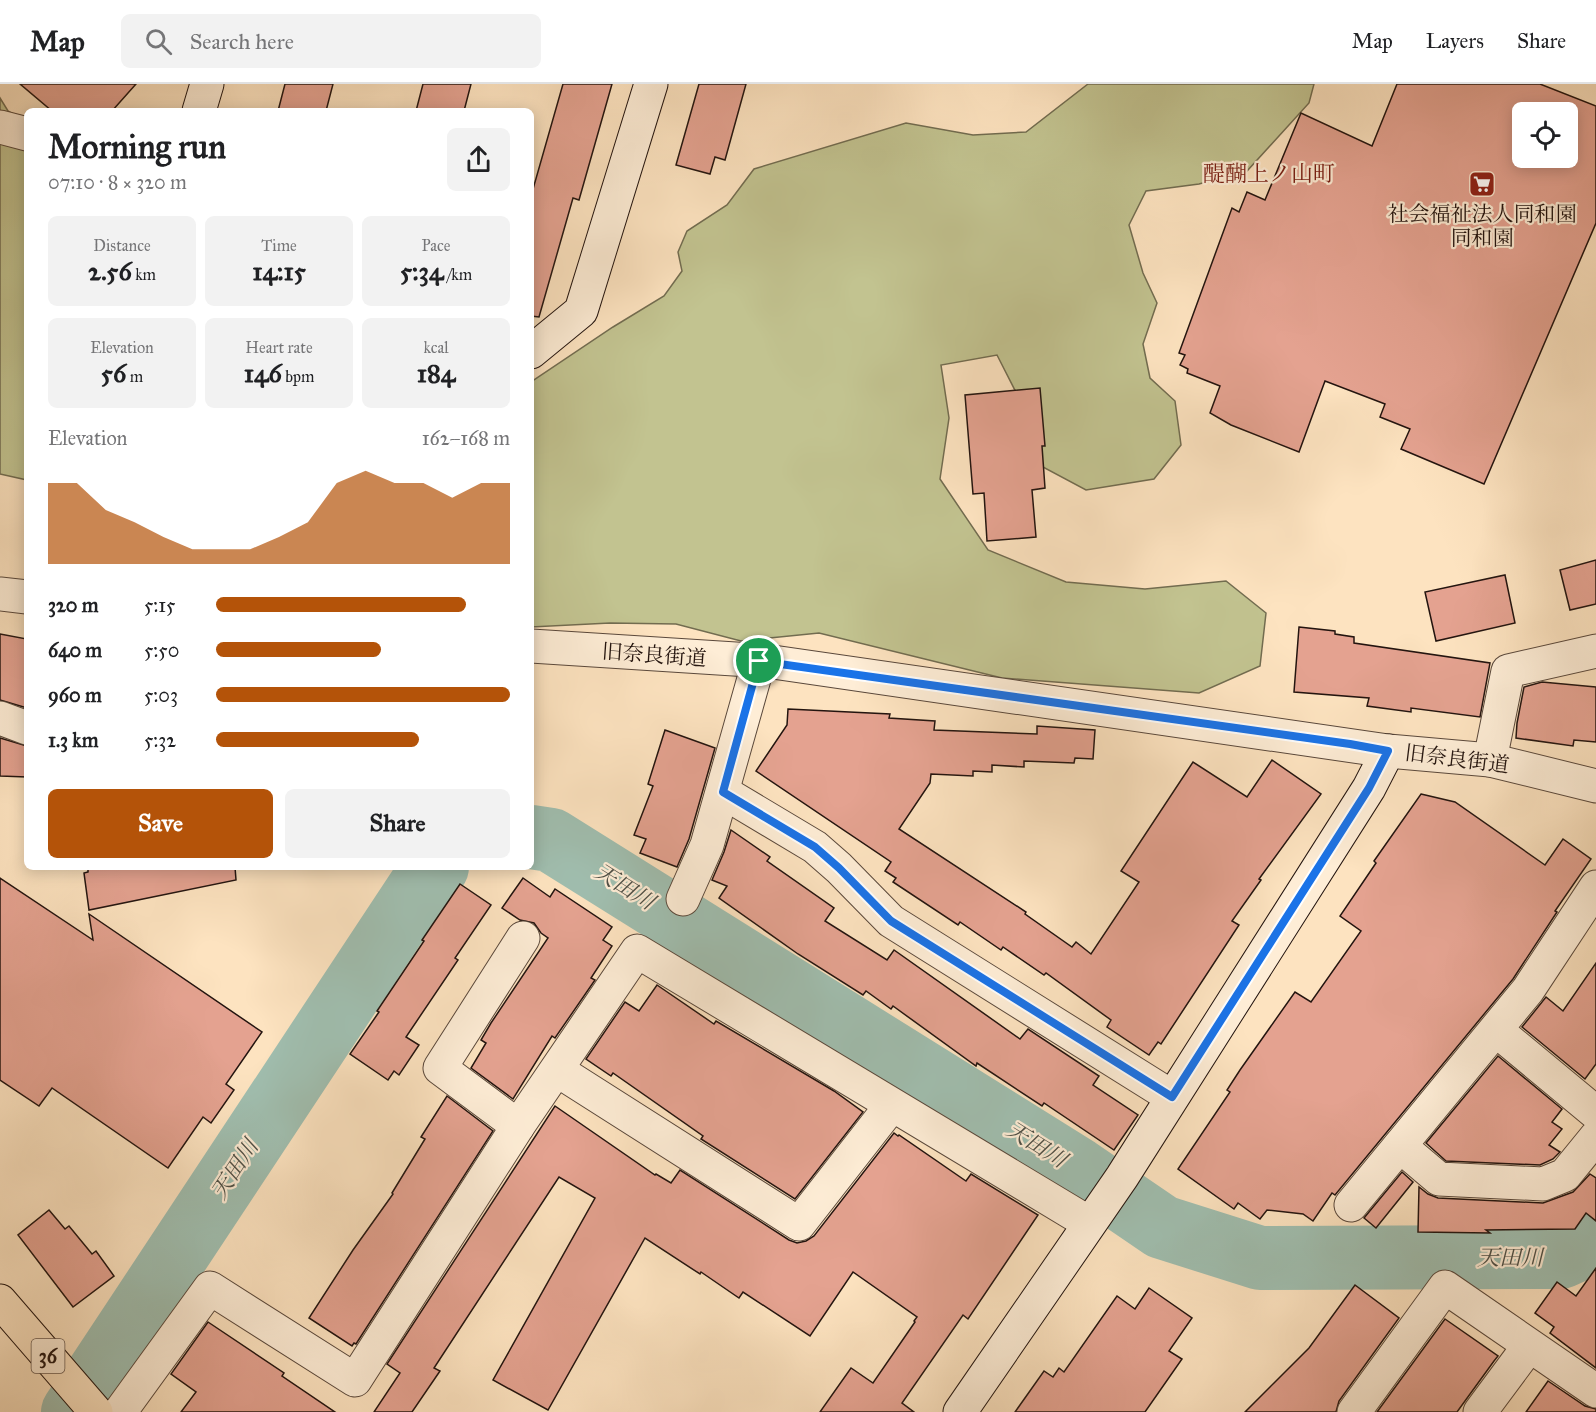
<!DOCTYPE html>
<meta charset="utf-8">
<style>
body{margin:0;font-family:"IM FELL Great Primer","Noto Serif JP",serif;background:#f2f2f2;color:#202124;height:100vh;display:flex;flex-direction:column;font-size:22px;white-space:nowrap}
*{box-sizing:border-box;margin:0}
p{font-size:20px;color:#757577}
.icon{flex:none;width:33px;height:33px;fill:none;stroke:currentColor;stroke-width:2;stroke-linecap:round;stroke-linejoin:round}
.map{position:relative;flex:1;overflow:hidden}
.panel{position:absolute;left:24px;top:24px;width:510px;height:762px;display:flex;flex-direction:column;background:#fff;border-radius:9px;box-shadow:0 3px 15px #0003}
.panel>*{flex:none}
.controls{position:absolute;left:1512px;top:18px;display:grid;gap:12px}
.controls a{display:grid;place-items:center;width:66px;height:66px;border-radius:9px;background:#fff;box-shadow:0 3px 15px #0003;font-size:30px}
.pin{position:absolute;display:grid;place-items:center;width:51px;height:51px;color:#fff;margin:-26px;border:3px solid #fff;border-radius:50%;box-shadow:0 2px 6px #0007}
.round{display:grid;place-items:center;flex:none;width:63px;height:63px;border-radius:9px;background:#f2f2f2}
.summary{display:flex;align-items:center;justify-content:space-between;height:102px;padding:0 24px}
h1{font-size:33px;font-weight:800;line-height:45px}
.stats{display:grid;grid-template-columns:repeat(3,1fr);gap:9px;height:102px;padding:6px 24px}
.stats div{display:grid;align-content:center;border-radius:9px;background:#f2f2f2;text-align:center}
.stats b{font-size:26px;font-weight:800}
.stats small{font-size:16px;font-weight:400}
.stats p{font-size:16px}
.chart{height:168px;padding:12px 24px}
.chart p{display:flex;justify-content:space-between}
.chart svg{width:100%;height:108px;margin-top:6px;fill:#b45309;opacity:.7}
.action{display:flex;gap:12px;margin-top:auto;padding:12px 24px}
.action a{flex:1;height:69px;border-radius:9px;background:#b45309;color:#fff;font-size:24px;font-weight:800;line-height:69px;text-align:center}
.action a+a{background:#f2f2f2;color:#202124}
ul{padding:0 24px;list-style:none;font-size:20px}
li{display:grid;grid-template-columns:96px 72px 1fr;align-items:center;height:45px}
li i{height:15px;border-radius:8px;background:#b45309}
header{display:flex;align-items:center;gap:36px;box-sizing:border-box;height:84px;padding:0 30px;background:#fff;border-bottom:2px solid #e0e0e0}
header strong{font-size:28px}
nav{display:flex;gap:33px;margin-inline-start:auto;font-size:21px}
.search{width:420px;height:54px;background:#f2f2f2;display:flex;align-items:center;gap:15px;box-sizing:border-box;padding:0 21px;border-radius:9px;color:#757577;font-size:22px}
.map>svg:first-child{display:block}
.green{fill:#c2c390;stroke:#726c50;stroke-width:1.5}
.lines{fill:none;stroke-linecap:round;stroke-linejoin:round}
.river{stroke:#a0beaf;stroke-width:64}
.building{fill:#e4a290;stroke:#23140f;stroke-width:1.5;fill-rule:evenodd}
.street-casing{stroke:#5a483b;stroke-width:35}
.secondary-casing{stroke:#23140f;stroke-width:35}
.primary-casing{stroke:#23140f;stroke-width:35}
.street{stroke:#feedd6;stroke-width:33}
.secondary{stroke:#feedd6;stroke-width:33}
.primary{stroke:#fde3c0;stroke-width:33}
.route-casing{stroke:#fff;stroke-width:12}
.route{stroke:#1a73e8;stroke-width:8}
.labels{text-anchor:middle;stroke-width:4.5;stroke-linejoin:round;paint-order:stroke}
.shield{fill:#feedd6;stroke:#65554b;stroke-width:1.5}
.shield-label{font-size:20px;font-weight:bold;fill:#23140f}
.poi-label{font-size:21px;fill:#23140f;stroke:#feedd6}
.street-label{font-size:21px;fill:#23140f;stroke:#feedd6}
.neighbourhood-label{font-size:22px;fill:#7a1f14;stroke:#feedd6}
.water-label{font-size:22px;font-style:italic;fill:#4f5047;stroke:#feedd6}
</style>
<header>
<strong>Map</strong>
<div class="search"><svg class="icon" aria-label="search" viewBox="0 0 24 24"><circle cx="10" cy="10" r="6"/><path d="M15 15l6 6"/></svg>Search here</div>
<nav><a>Map</a><a>Layers</a><a>Share</a></nav>
</header>
<div class="map">
<svg width="1596" height="1328" viewBox="0 0 1596 1328">
<rect width="100%" height="100%" fill="#fde3c0"/>
<filter id="stains"><feTurbulence type="fractalNoise" baseFrequency=".00333" numOctaves="4"/><feColorMatrix values="0 0 0 0 .2 0 0 0 0 .09 0 0 0 0 .02 0 0 0 .5 -.17"/></filter>
<radialGradient id="worn" r=".72"><stop offset=".6" stop-color="#630" stop-opacity="0"/><stop offset="1" stop-color="#630" stop-opacity=".3"/></radialGradient>
<g class="green">
<polygon points="1088,0 1314,0 1309,19 1247,87 1199,100 1146,107 1129,141 1143,189 1157,219 1143,260 1150,294 1175,317 1181,361 1154,395 1086,406 1041,382 1025,326 997,271 941,281 949,334 940,395 988,466 1066,498 1145,505 1226,497 1266,529 1260,582 1199,609 1002,594 819,549 741,557 676,540 610,539 531,543 531,298 613,243 664,212 682,187 678,168 687,147 727,121 754,85 906,39 973,51 1026,48"/>
<polygon points="0,14 8,27 27,39 27,396 0,390"/>
</g>
<g class="lines">
<g class="river">
<polyline points="531,753 551,756 1077,1085 1162,1143 1260,1174 1561,1173 1596,1157"/>
<polyline points="73,1328 422,800 437,783"/>
</g>
</g>
<g class="building">
<polygon points="20,0 136,0 112,27 52,27"/>
<polygon points="285,0 333,0 326,27 278,27"/>
<polygon points="423,0 471,0 464,27 416,27"/>
<polygon points="563,0 612,0 579,116 573,114 539,233 531,232 531,112"/>
<polygon points="699,0 746,0 725,76 715,73 710,90 676,81"/>
<path d="M1397,0h143l56,22v117l-112,261 -83,-35 9,-20 -30,-12 5,-13 -60,-23 -26,71 -68,-27 -21,-12 10,-27 -33,-13 1,-4 -8,-4 5,-10 -6,-2 53,-145 7,4 8,-20 18,8 36,-87 71,33zM1522,28h46v46h-46z"/>
<polygon points="1040,304 1045,362 1042,362 1045,404 1032,406 1036,453 987,457 984,409 973,410 965,311"/>
<polygon points="1596,476 1596,520 1570,526 1560,486"/>
<polygon points="1505,491 1515,539 1436,557 1425,508"/>
<polygon points="1299,543 1335,547 1335,550 1354,553 1354,559 1490,579 1480,633 1411,624 1411,628 1367,622 1369,614 1294,608"/>
<polygon points="0,550 27,555 27,624 0,616"/>
<polygon points="1542,598 1596,603 1596,658 1574,656 1573,662 1516,654 1517,639 1524,603"/>
<polygon points="788,625 890,630 889,634 935,637 934,646 1037,650 1037,642 1095,646 1093,675 1075,674 1074,679 1024,677 1024,683 992,681 992,688 973,687 973,692 931,690 930,699 899,745 1026,828 1025,830 1072,863 1076,858 1091,870 1139,798 1121,787 1193,678 1247,713 1272,676 1321,710 1259,795 1261,796 1232,837 1239,841 1161,960 1158,958 1149,971 1107,943 1111,936 1046,889 1044,891 1003,863 1001,866 960,838 958,841 893,798 896,794 885,787 891,778 756,687 787,641"/>
<polygon points="665,646 715,664 689,755 677,783 640,769 646,755 634,751 653,702 648,700"/>
<polygon points="0,654 27,662 27,693 0,692"/>
<polygon points="1421,710 1455,718 1545,781 1563,755 1591,775 1555,827 1557,828 1513,895 1335,1111 1332,1109 1313,1137 1303,1130 1267,1126 1260,1135 1238,1119 1234,1125 1178,1085 1230,1008 1227,1006 1240,986 1295,908 1311,918 1361,847 1340,832 1376,779 1374,777"/>
<polygon points="731,746 770,773 767,777 834,824 825,837 887,876 894,866 1020,955 1028,945 1099,992 1093,1001 1138,1031 1114,1066 1044,1019 1042,1022 977,979 976,982 893,922 891,925 866,907 863,911 798,870 719,814 727,802 712,796 724,768"/>
<polygon points="88,783 235,783 236,796 89,826 84,789 88,788"/>
<polygon points="0,794 93,856 89,830 262,948 226,1000 234,1006 211,1039 203,1033 168,1084 52,1004 39,1022 0,996"/>
<polygon points="523,794 550,813 555,805 612,843 603,856 612,862 591,894 595,896 555,954 552,952 513,1015 471,984 486,959 481,956 491,939 548,854 541,849 534,839 520,836 502,824"/>
<polygon points="460,800 491,821 455,874 458,876 406,953 419,961 399,991 394,987 388,996 350,970 379,928 377,927 424,857 422,856"/>
<polygon points="1596,879 1596,980 1585,995 1522,943 1546,913 1563,927"/>
<polygon points="657,901 714,940 716,937 834,1007 863,1028 795,1115 701,1055 703,1052 613,989 611,992 586,975 625,918 639,927"/>
<polygon points="1498,972 1562,1025 1552,1038 1562,1045 1549,1061 1560,1068 1553,1075 1540,1081 1446,1077 1426,1059"/>
<polygon points="447,1012 493,1047 356,1260 354,1259 352,1262 309,1234 353,1166 393,1110 392,1109 425,1055 421,1053"/>
<polygon points="555,1022 655,1091 656,1090 671,1099 680,1086 789,1156 797,1159 806,1157 814,1152 894,1049 898,1052 899,1051 966,1097 971,1090 1038,1131 968,1235 963,1231 902,1319 914,1328 820,1328 851,1284 873,1299 915,1238 914,1237 917,1233 853,1188 810,1252 743,1208 739,1214 701,1188 700,1190 645,1154 548,1326 493,1296 595,1114 559,1093 434,1284 440,1287 412,1328 374,1328 400,1289 387,1280"/>
<polygon points="1402,1088 1413,1098 1376,1144 1364,1134"/>
<polygon points="1590,1090 1596,1094 1596,1137 1586,1129 1575,1145 1486,1146 1490,1149 1418,1148 1419,1103 1428,1110 1438,1114 1543,1119 1573,1108"/>
<polygon points="49,1126 65,1145 69,1142 92,1170 96,1167 114,1192 73,1223 18,1151"/>
<polygon points="1596,1184 1596,1284 1550,1249 1554,1243 1535,1229 1557,1198 1576,1212"/>
<polygon points="1355,1201 1399,1234 1339,1317 1336,1328 1245,1328 1309,1264"/>
<polygon points="1149,1204 1192,1234 1169,1267 1182,1275 1145,1328 1015,1328 1044,1287 1053,1293 1059,1284 1064,1288 1117,1212 1135,1225"/>
<polygon points="1445,1235 1498,1272 1494,1277 1457,1328 1377,1328"/>
<polygon points="208,1238 284,1289 282,1292 335,1328 181,1328 196,1308 171,1290"/>
<polygon points="1548,1297 1585,1322 1596,1325 1596,1328 1526,1328"/>
</g>
<g class="lines">
<defs>
<g id="street">
<polyline points="0,43 27,50"/>
<polyline points="0,510 27,513"/>
<polyline points="531,562 766,577 1388,667 1490,676 1596,702"/>
<polyline points="0,634 27,644"/>
<polyline points="1490,676 1508,587 1596,567"/>
<polyline points="723,708 815,763 839,784 891,837 1172,1013"/>
<polyline points="683,815 707,761 759,577"/>
<polyline points="1496,946 1596,1029"/>
<polyline points="557,986 799,1140 891,1022"/>
<polyline points="518,1042 440,984 523,854"/>
<polyline points="1400,1062 1439,1095 1543,1100 1565,1091 1596,1053"/>
<polyline points="1351,1121 1528,906 1596,803"/>
<polyline points="120,1328 210,1204 355,1296 518,1042 637,867 1089,1139"/>
<polyline points="1354,1328 1445,1203 1596,1307"/>
<polyline points="1480,1328 1529,1262"/>
</g>
<g id="secondary">
<polyline points="199,27 207,0"/>
<polyline points="531,268 581,227 651,0"/>
<polyline points="960,1328 1122,1093 1369,704 1388,667"/>
</g>
<polyline id="primary" points="0,1217 96,1328"/>
</defs>
<use href="#street" class="street-casing"/>
<use href="#secondary" class="secondary-casing"/>
<use href="#primary" class="primary-casing"/>
<use href="#street" class="street"/>
<use href="#secondary" class="secondary"/>
<use href="#primary" class="primary"/>
</g>
<g class="lines">
<defs>
<polygon id="route" points="759,577 1350,660 1388,667 1369,704 1172,1013 891,837 839,784 815,763 723,708"/>
</defs>
<use href="#route" class="route-casing"/>
<use href="#route" class="route"/>
</g>
<defs>
<symbol id="supermarket-square" viewBox="-11 -11 22 22"><rect x="-9" y="-9" width="18" height="18" rx="4" fill="#8f2418" stroke="#feedd6"/><path d="M-6-5.5h2.5l.6 2H6L4.5 2H-2.5L-4.4-4H-6ZM-1.5 3.2a1.3 1.3 0 1 0 .1 0ZM3 3.2a1.3 1.3 0 1 0 .1 0Z" fill="#fff"/></symbol>
</defs>
<g fill-rule="evenodd">
<use href="#supermarket-square" x="1467" y="85" width="30" height="30"/>
</g>
<g class="labels">
<rect class="shield" x="31.5" y="1255" width="33" height="34" rx="4.5"/>
<g class="shield-label">
<text x="48" y="1279">36</text>
</g>
<g class="poi-label">
<text x="1482" y="137">社会福祉法人同和園<tspan x="1482" dy="24">同和園</tspan></text>
</g>
<g class="street-label">
<text transform="translate(654 571) rotate(4)" y="7">旧奈良街道</text>
<text transform="translate(1457 675) rotate(7)" y="7">旧奈良街道</text>
</g>
<g class="neighbourhood-label">
<text x="1269" y="97">醍醐上ノ山町</text>
</g>
<g class="water-label">
<text transform="translate(625 802) rotate(32)" y="8">天田川</text>
<text transform="translate(1037 1060) rotate(32)" y="8">天田川</text>
<text transform="translate(234 1085) rotate(-57)" y="8">天田川</text>
<text x="1510" y="1181">天田川</text>
</g>
</g>
<rect width="100%" height="100%" filter="url(#stains)"/>
<rect width="100%" height="100%" fill="url(#worn)"/>
</svg>
<div class="controls">
<a><svg class="icon" aria-label="locate" viewBox="0 0 24 24"><circle cx="12" cy="12" r="6"/><path d="M12 2v4M12 18v4M2 12h4M18 12h4"/></svg></a>
</div>
<div class="pin" style="left:759px;top:577px;background:#1e9e55"><svg class="icon" aria-label="arrive" viewBox="0 0 24 24"><path d="M6 21V4h12l-3 4 3 4H6"/></svg></div>
<section class="panel">
<div class="summary"><div><h1>Morning run</h1><p>07:10 · 8 × 320 m</p></div><a class="round"><svg class="icon" aria-label="share" viewBox="0 0 24 24"><path d="M12 15V3M7 8l5-5 5 5M5 13v7h14v-7"/></svg></a></div>
<div class="stats">
<div><p>Distance</p><b>2.56<small> km</small></b></div>
<div><p>Time</p><b>14:15</b></div>
<div><p>Pace</p><b>5:34<small> /km</small></b></div>
</div>
<div class="stats">
<div><p>Elevation</p><b>56<small> m</small></b></div>
<div><p>Heart rate</p><b>146<small> bpm</small></b></div>
<div><p>kcal</p><b>184</b></div>
</div>
<div class="chart"><p><span>Elevation</span>162–168 m</p>
<svg viewBox="0 0 160 44" preserveAspectRatio="none"><path d="M0 44V11L10 11L20 22L30 27L40 33L50 38L60 38L70 38L80 33L90 27L100 11L110 6L120 11L130 11L140 17L150 11L160 11V44z"/></svg>
</div>
<ul>
<li><b>320 m</b>5:15<i style="width:85%"></i></li>
<li><b>640 m</b>5:50<i style="width:56%"></i></li>
<li><b>960 m</b>5:03<i style="width:100%"></i></li>
<li><b>1.3 km</b>5:32<i style="width:69%"></i></li>
</ul>
<div class="action"><a>Save</a><a>Share</a></div>
</section>
</div>
